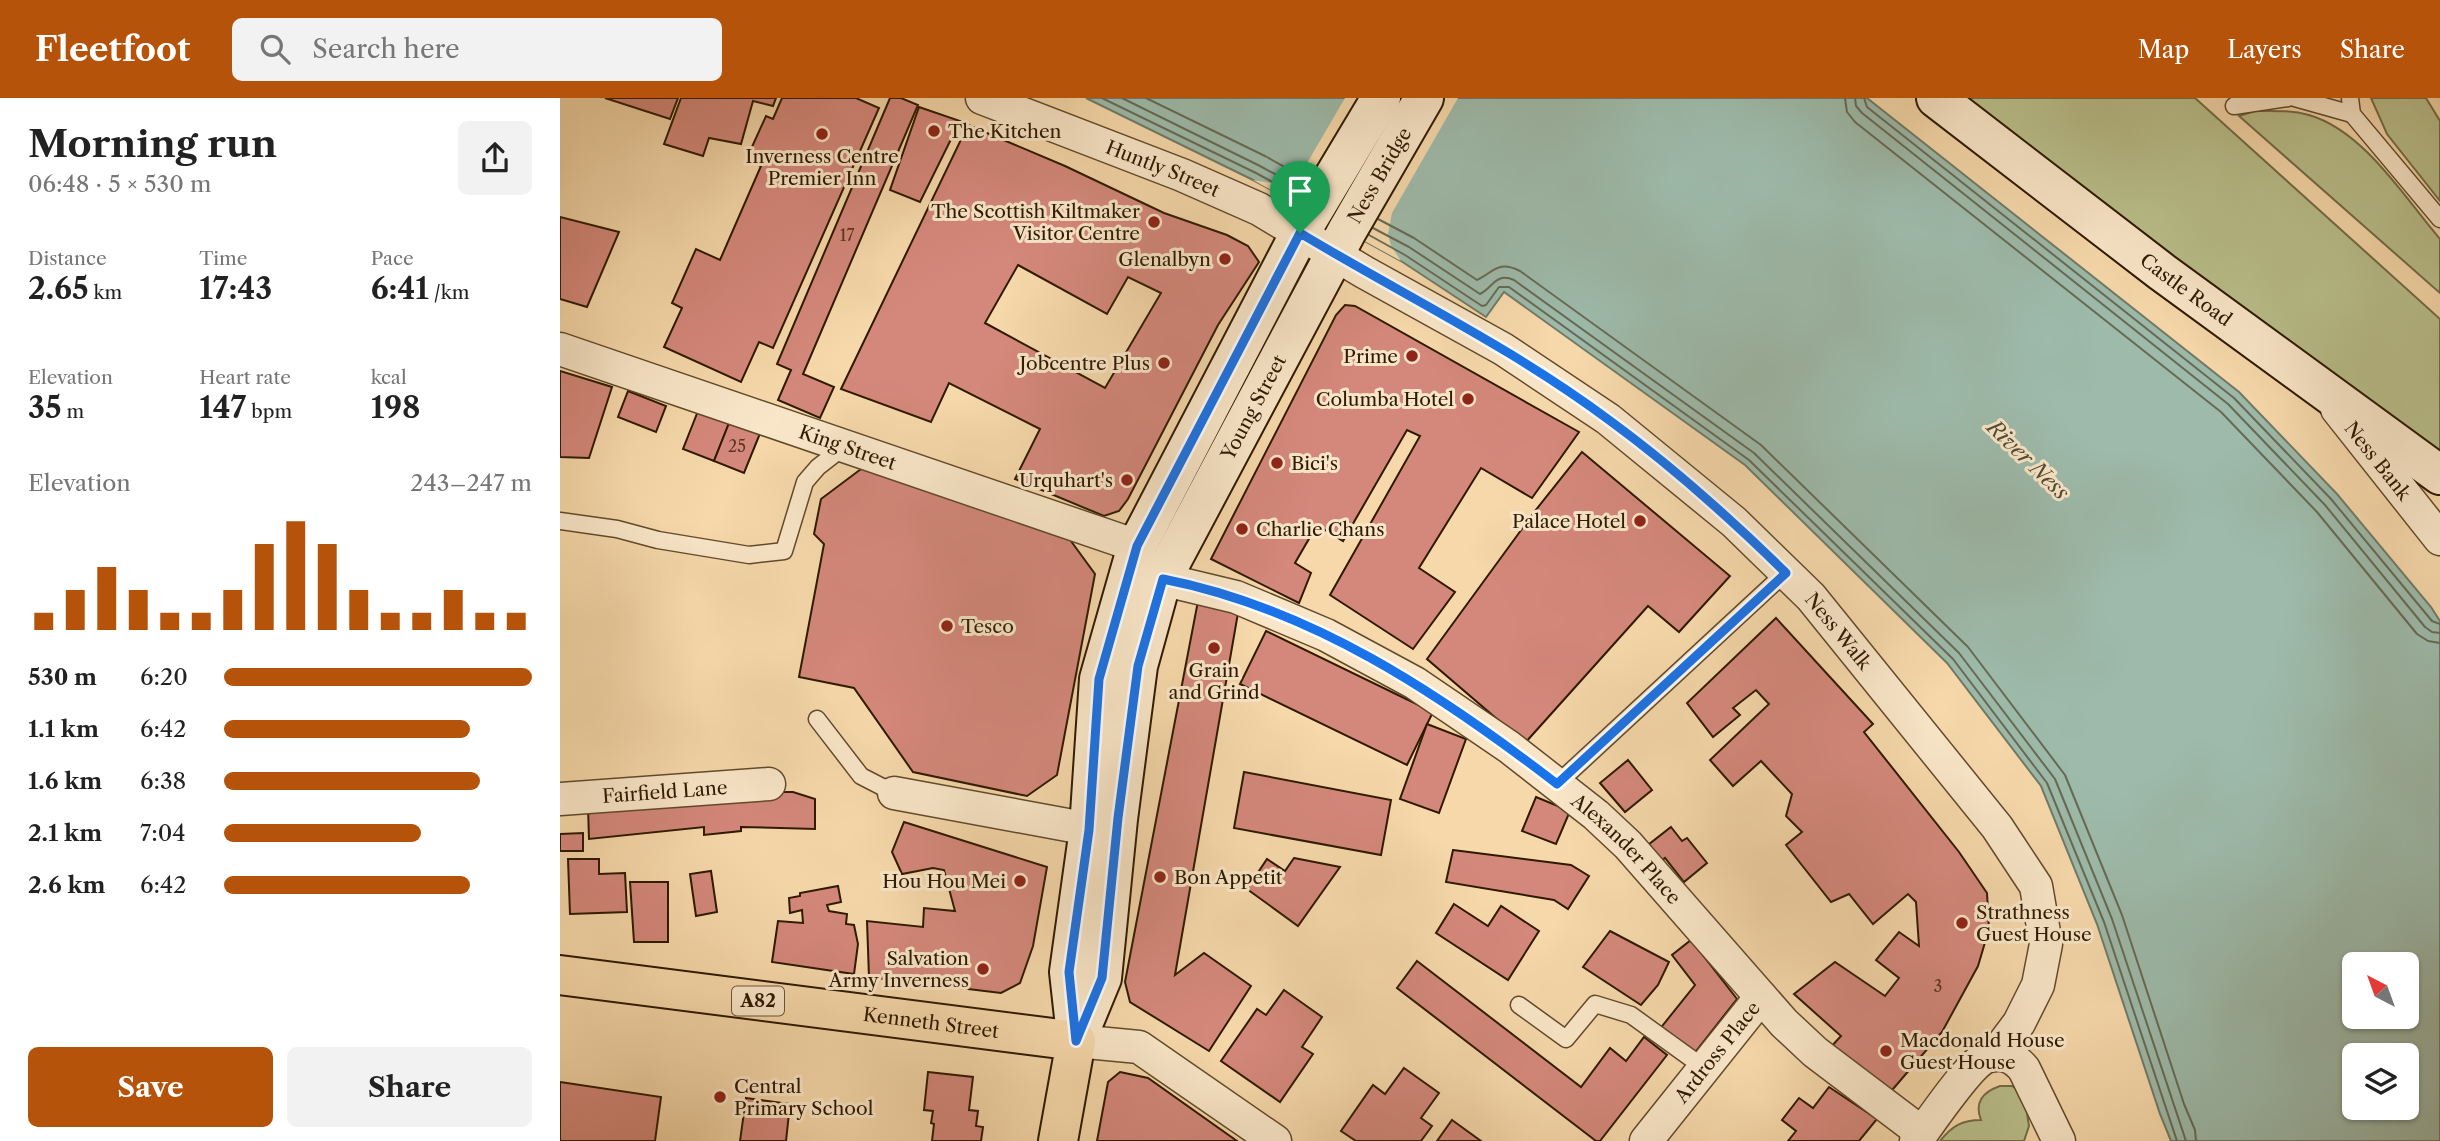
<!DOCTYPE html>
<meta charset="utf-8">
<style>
body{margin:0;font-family:"Libre Caslon Text",serif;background:#f2f2f2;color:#222;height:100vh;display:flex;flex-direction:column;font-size:26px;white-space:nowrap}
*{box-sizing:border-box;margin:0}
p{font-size:23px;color:#767676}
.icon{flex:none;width:38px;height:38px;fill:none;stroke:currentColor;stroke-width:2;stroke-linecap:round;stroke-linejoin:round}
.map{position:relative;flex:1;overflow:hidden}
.details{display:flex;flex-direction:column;background:#fff;width:560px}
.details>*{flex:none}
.needle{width:46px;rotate:319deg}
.tools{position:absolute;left:1782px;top:854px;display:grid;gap:14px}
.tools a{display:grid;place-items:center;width:77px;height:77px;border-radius:10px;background:#fff;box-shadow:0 2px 5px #0004;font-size:35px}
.pin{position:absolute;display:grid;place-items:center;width:60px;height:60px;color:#fff;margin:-72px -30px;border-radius:50% 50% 50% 0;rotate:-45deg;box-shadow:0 0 7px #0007}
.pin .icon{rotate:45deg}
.round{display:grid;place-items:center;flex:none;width:74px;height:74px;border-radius:10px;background:#f2f2f2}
.summary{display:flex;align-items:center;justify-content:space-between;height:119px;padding:0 28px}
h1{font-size:38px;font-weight:800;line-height:52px}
.stats{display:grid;grid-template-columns:repeat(3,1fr);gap:10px;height:119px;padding:7px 28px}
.stats div{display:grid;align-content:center}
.stats b{font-size:30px;font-weight:800}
.stats small{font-size:19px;font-weight:400}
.stats p{font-size:19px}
.chart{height:196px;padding:14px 28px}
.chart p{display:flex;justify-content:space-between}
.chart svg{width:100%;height:126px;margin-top:7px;stroke:#b45309;stroke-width:6}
.button{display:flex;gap:14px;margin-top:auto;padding:14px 28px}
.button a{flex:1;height:80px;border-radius:10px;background:#b45309;color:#fff;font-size:28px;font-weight:800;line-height:80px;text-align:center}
.button a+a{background:#f2f2f2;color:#222}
ul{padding:0 28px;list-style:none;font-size:23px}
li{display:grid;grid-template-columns:112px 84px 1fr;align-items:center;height:52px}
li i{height:18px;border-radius:9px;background:#b45309}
header{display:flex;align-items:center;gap:42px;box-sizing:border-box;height:98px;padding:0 35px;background:#b45309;color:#fff}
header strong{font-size:33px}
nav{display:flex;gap:38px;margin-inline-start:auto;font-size:24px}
.search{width:490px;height:63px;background:#f2f2f2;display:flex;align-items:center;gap:18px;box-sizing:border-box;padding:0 24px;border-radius:10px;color:#767676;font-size:26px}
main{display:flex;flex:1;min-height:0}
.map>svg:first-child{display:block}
.green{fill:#b9bf8b;stroke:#746c46;stroke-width:2}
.water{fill:#9dbaaa;stroke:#717a66;stroke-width:2;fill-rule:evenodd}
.pier{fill:#f6d8aa}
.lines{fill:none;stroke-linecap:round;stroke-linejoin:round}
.shore{stroke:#666a55;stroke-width:2}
.building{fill:#d4887b;stroke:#2f1a00;stroke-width:2;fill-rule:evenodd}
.lane-casing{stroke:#614a2a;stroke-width:19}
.street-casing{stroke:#614a2a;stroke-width:35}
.secondary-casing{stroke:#2f1a00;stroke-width:42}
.highway-casing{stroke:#2f1a00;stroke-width:42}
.lane{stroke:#f9e6c8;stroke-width:16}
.street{stroke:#f9e6c8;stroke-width:32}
.secondary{stroke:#f9e6c8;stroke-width:38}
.highway{stroke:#f6d8aa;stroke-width:38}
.route-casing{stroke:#fff;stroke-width:14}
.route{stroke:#1a73e8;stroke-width:9}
.poi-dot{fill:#8f2418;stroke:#f9e6c8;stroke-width:2.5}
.labels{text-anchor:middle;stroke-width:6;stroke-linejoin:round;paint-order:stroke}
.number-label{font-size:16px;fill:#58361f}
.shield{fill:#f9e6c8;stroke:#6c573c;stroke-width:2}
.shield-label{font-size:18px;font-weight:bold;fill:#2f1a00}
.poi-label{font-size:19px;fill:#2f1a00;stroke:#f9e6c8;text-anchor:end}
.street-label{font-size:19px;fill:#2f1a00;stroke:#f9e6c8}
.water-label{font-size:21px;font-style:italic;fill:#504a33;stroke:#f9e6c8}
</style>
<header>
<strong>Fleetfoot</strong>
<div class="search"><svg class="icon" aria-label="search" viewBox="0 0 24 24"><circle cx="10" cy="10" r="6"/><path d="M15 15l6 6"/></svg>Search here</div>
<nav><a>Map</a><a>Layers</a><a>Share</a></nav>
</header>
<main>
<section class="details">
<div class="summary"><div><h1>Morning run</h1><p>06:48 · 5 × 530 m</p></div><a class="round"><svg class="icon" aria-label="share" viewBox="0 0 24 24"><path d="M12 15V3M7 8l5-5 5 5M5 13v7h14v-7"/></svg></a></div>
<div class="stats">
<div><p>Distance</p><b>2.65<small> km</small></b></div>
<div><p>Time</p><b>17:43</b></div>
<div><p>Pace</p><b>6:41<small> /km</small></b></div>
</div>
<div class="stats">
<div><p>Elevation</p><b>35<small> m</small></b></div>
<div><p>Heart rate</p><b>147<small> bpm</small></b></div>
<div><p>kcal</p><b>198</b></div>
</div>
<div class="chart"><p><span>Elevation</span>243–247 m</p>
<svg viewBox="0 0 160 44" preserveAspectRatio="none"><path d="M5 44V38M15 44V30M25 44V22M35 44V30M45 44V38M55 44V38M65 44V30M75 44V14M85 44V6M95 44V14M105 44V30M115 44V38M125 44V38M135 44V30M145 44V38M155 44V38"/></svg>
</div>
<ul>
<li><b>530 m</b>6:20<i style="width:100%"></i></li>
<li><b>1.1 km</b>6:42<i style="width:80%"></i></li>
<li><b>1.6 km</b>6:38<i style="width:83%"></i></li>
<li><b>2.1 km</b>7:04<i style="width:64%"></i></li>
<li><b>2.6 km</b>6:42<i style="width:80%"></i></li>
</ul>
<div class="button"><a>Save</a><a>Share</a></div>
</section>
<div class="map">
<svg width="1880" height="1043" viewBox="0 0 1880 1043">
<rect width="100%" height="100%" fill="#f6d8aa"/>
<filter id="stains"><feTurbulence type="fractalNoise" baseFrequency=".00286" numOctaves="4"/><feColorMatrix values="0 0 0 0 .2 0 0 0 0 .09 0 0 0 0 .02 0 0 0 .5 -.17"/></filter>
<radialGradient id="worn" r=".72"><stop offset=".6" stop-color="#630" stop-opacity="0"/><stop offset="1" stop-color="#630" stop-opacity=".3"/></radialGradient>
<g class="green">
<polygon points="1400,0 1635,0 1880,221 1880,355 1612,159"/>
<polygon points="1811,0 1866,0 1880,23 1880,103 1827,36"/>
<path d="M1695,13c18,0 36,-1 54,4 55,16 95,82 131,124v54l-201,-177z"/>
<path d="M1440,988h12l12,8 5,32 -5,15h-84c12,-15 22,-21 41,-21 -7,-18 2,-28 19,-34z"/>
</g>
<path class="water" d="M526,0h781l372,294 98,102 94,113 9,14v520h-269l-11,-27 -63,-190 -56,-138 -94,-123 -202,-198 -241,-173 -18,25 -85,-56 -148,-81zM1794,866h52v53h-52zM1794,957h52v53h-52z"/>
<polygon class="pier" points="785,0 898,0 832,115 828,136 831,148 841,163 693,82 711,85 723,84 733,80 743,72"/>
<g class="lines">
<g class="shore">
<polyline points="542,0 696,75 738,98"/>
<polyline points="562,0 700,68 742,91"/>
<polyline points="586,0 705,58 748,82"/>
<polyline points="1285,0 1287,14 1295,24 1661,314 1757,414 1857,536 1868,543 1880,545"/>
<polyline points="1295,0 1296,8 1302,15 1668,306 1765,407 1865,529 1872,534 1880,535"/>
<polyline points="1304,0 1307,9 1674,300 1771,401 1872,523 1880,526"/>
<path d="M818,121l36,19 63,42c17,-8 21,-20 43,-9l241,174 207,202 97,128 57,140 62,189 11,26 1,11"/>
<path d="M813,130l36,19 71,47c13,-6 15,-22 34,-14l240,173 205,200 96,126 57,140 74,222"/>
<polyline points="809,137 845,157 922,208 926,207 939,189 949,189 1189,362 1393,561 1487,685 1544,824 1617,1043"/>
</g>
</g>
<g class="building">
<polygon points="45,0 118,0 110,21"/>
<polygon points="121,0 216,0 213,8 193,3 181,46 149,40 143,58 104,46"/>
<polygon points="222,0 296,0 319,10 213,250 199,244 181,284 104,249 122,210 112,205 136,151 160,162 201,68 186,62 206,18 213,21"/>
<polygon points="330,0 341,0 358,7 243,276 274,289 260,320 218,302 231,272 217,266"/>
<polygon points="359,9 400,23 360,104 330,92"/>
<path d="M408,27l97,41 99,47 63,22 21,11 11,16 -41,63 -90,174 -9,12 -15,5 -89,-37 25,-50 -91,-46 -18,39 -90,-33zM458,167l89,49 21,-37 33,16 -56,95 -120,-65z"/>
<polygon points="0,119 59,134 27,209 0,201"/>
<polygon points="785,207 795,208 1019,334 972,400 921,370 859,470 895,494 853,551 770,497 860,338 847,332 783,443 757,427 735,465 751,475 739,505 651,461 776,217"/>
<polygon points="0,273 52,289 29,360 0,359"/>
<polygon points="68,293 106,308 96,334 58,319"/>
<polygon points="140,308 171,320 154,363 123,351"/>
<polygon points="171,320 201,333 184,375 154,363"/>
<polygon points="1022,354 1170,478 1119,534 1088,508 965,645 867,561 975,413"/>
<polygon points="305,368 508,439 535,476 497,677 467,698 353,674 294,590 239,579 264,446 254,436 261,401"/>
<polygon points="638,503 678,515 615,877 644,855 691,888 649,953 570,904 565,884"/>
<polygon points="1216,520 1313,626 1304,634 1399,754 1427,795 1429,831 1418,868 1382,934 1327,998 1270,950 1281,938 1234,896 1275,864 1325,898 1339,880 1316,862 1339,834 1359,848 1356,804 1348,796 1313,826 1289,796 1271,804 1226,747 1242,734 1226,718 1232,696 1201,663 1173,688 1150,662 1209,606 1196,592 1173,610 1180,617 1153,639 1127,605"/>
<polygon points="706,533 873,614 847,667 680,586"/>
<polygon points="867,626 906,641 879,715 840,701"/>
<polygon points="1068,662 1092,692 1065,714 1040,685"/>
<polygon points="684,674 831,702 821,757 674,730"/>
<polygon points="174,694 233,694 255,701 255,731 181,729 181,733 144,737 144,729 29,741 28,709"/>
<polygon points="976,699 1010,713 996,746 962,733"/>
<polygon points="344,724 487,769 473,848 460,885 441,895 309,879 307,823 363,829 364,810 395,813 384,772 373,770 342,776 332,754"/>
<polygon points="1111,729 1122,743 1127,740 1147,765 1124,784 1105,760 1101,763 1088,747"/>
<polygon points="23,735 23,753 0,753 0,736"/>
<polygon points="893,752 1011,767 1029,778 1008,811 994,802 886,784"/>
<polygon points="734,760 780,769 738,828 687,791 707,761 725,773"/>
<polygon points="8,761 39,761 39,776 65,775 67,814 10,816"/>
<polygon points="151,773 157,814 136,818 130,776"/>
<polygon points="70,784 108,784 108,844 74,844"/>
<polygon points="278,788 281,804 267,807 269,813 287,816 286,826 294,827 298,846 294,876 212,864 218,823 243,825 242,812 230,815 229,800 240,798 240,795"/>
<polygon points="894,806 928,828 941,808 979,833 948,882 876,835"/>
<polygon points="1050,833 1109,864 1098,887 1081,907 1023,869"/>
<polygon points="1131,842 1177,901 1133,957 1099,932 1135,887 1112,857"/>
<polygon points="857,863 1021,989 1050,950 1066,963 1084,939 1107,957 1040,1043 1036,1043 837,890"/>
<polygon points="724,892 762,919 742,949 753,956 720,1004 661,963 697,911 706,917"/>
<polygon points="844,970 879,995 861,1020 872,1028 861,1043 796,1043 781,1033 813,987 825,996"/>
<polygon points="368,974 413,979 409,1012 418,1013 416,1028 423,1029 421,1043 372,1043 374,1026 371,1025 373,1013 364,1012"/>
<polygon points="560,974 588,980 677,1043 537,1043 548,984"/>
<polygon points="0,984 101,999 95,1043 0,1043"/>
<polygon points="1269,989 1317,1021 1299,1043 1228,1043 1236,1033 1222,1022 1239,1000 1253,1010"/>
<polygon points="186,1000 230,1006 226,1043 180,1043"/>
<polygon points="892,1022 921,1043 877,1043"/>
</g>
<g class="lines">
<defs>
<g id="lane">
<polyline points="1685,0 1674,8 1728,0"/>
<polyline points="1735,0 1792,16"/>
<polyline points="1790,0 1792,16 1880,121"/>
<polyline points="0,423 57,431 98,442 189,457 224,453 245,384 258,369 285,348"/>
<polyline points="257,621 301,678 334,695"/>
<polyline points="997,686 1225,475"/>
<polyline points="959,907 1006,941 1035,906 1071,917 1143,969"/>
</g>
<g id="street">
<path id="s1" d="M422,0l200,77 77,34 105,63 139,77 105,70 126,103 77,75 186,230 39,59 10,58 -8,41 -19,38 -24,32"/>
<path id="s2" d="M0,251l577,197"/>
<path id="s3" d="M1777,311l103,130"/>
<path id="s4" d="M580,476l96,23 90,38 89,48 94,64 87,68 32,30 156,178 31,29 107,81"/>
<polyline points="334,695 529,731"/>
<path id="s5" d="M0,701l209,-15"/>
<polyline points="516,943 579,949 715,1043"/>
<path id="s6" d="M1086,1043l115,-144"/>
<path d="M1356,1043c14,-18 52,-76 70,-84 16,-6 28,0 38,12l35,72"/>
</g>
<g id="secondary">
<path id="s7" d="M1376,0l226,174 278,203"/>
<polyline points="516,937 509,874 529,731 539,581 577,448 740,135 821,0"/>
<path id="s8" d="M516,943l26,-63 16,-159 20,-153 24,-87 185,-348 77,-133"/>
</g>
<g id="highway">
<path id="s9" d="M0,877l516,66 -18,100"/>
</g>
</defs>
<use href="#lane" class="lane-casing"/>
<use href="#street" class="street-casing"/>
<use href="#secondary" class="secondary-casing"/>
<use href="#highway" class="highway-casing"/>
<use href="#lane" class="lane"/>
<use href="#street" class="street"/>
<use href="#secondary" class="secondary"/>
<use href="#highway" class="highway"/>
</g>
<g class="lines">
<defs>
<path id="route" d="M740,135c103,62 213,115 309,187 63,46 121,98 177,153l-229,211c-118,-91 -246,-176 -394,-205l-25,87 -20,152 -16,160 -26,63 -7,-69 20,-142 10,-151 38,-133z"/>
</defs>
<use href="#route" class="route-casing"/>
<use href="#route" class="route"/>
</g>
<g class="poi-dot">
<circle cx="374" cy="33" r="7"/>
<circle cx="262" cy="36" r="7"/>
<circle cx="594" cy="124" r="7"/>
<circle cx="665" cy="161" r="7"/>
<circle cx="852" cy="258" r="7"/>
<circle cx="604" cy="265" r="7"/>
<circle cx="908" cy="301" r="7"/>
<circle cx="717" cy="365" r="7"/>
<circle cx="567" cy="382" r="7"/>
<circle cx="1080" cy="423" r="7"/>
<circle cx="682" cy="431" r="7"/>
<circle cx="387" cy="528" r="7"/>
<circle cx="654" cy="550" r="7"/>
<circle cx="600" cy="779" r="7"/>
<circle cx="460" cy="783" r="7"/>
<circle cx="1402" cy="825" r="7"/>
<circle cx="423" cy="871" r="7"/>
<circle cx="1326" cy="953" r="7"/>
<circle cx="160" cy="999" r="7"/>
</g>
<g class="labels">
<g class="number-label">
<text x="287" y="143">17</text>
<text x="177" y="354">25</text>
<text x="1378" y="894">3</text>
</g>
<rect class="shield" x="172" y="888.5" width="52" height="29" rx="5"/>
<g class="shield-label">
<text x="198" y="909">A82</text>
</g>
<g class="poi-label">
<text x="388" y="40" text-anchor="start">The Kitchen</text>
<text x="262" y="65" text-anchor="middle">Inverness Centre<tspan x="262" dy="22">Premier Inn</tspan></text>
<text x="580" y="120">The Scottish Kiltmaker<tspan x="580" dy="22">Visitor Centre</tspan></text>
<text x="651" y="168">Glenalbyn</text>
<text x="838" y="265">Prime</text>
<text x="590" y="272">Jobcentre Plus</text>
<text x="894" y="308">Columba Hotel</text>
<text x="731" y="372" text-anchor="start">Bici's</text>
<text x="553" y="389">Urquhart's</text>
<text x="1066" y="430">Palace Hotel</text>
<text x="696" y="438" text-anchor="start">Charlie Chans</text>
<text x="401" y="535" text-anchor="start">Tesco</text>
<text x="654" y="579" text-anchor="middle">Grain<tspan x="654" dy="22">and Grind</tspan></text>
<text x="614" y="786" text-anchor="start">Bon Appetit</text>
<text x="446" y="790">Hou Hou Mei</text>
<text x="1416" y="821" text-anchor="start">Strathness<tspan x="1416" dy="22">Guest House</tspan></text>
<text x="409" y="867">Salvation<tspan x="409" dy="22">Army Inverness</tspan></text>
<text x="1340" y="949" text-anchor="start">Macdonald House<tspan x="1340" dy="22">Guest House</tspan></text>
<text x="174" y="995" text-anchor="start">Central<tspan x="174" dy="22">Primary School</tspan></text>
</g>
<g class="street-label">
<text dy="7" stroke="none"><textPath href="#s1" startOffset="194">Huntly Street</textPath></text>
<text dy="7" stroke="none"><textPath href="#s8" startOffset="931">Ness Bridge</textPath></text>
<text dy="7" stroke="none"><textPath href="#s7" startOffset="315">Castle Road</textPath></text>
<text dy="7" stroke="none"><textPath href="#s8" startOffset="667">Young Street</textPath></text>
<text dy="7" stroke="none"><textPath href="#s2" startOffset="304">King Street</textPath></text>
<text dy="7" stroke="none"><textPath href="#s3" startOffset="66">Ness Bank</textPath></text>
<text dy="7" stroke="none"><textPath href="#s1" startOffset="1020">Ness Walk</textPath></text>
<text dy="7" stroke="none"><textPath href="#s5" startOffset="105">Fairfield Lane</textPath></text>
<text dy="7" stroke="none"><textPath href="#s4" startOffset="567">Alexander Place</textPath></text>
<text dy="7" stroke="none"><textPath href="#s9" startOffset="374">Kenneth Street</textPath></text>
<text dy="7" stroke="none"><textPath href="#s6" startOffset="114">Ardross Place</textPath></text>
</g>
<g class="water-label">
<text transform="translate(1468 362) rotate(44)" y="7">River Ness</text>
</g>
</g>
<rect width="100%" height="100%" filter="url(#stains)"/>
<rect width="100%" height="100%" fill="url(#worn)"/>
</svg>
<div class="tools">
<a><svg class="needle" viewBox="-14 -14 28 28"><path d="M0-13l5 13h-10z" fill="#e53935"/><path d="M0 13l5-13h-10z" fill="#767676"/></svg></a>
<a><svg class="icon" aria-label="layers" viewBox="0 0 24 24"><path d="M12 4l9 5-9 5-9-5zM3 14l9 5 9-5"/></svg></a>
</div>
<div class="pin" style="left:740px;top:135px;background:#1e9e55"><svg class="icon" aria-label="arrive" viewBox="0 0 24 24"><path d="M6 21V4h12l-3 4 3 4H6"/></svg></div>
</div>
</main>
